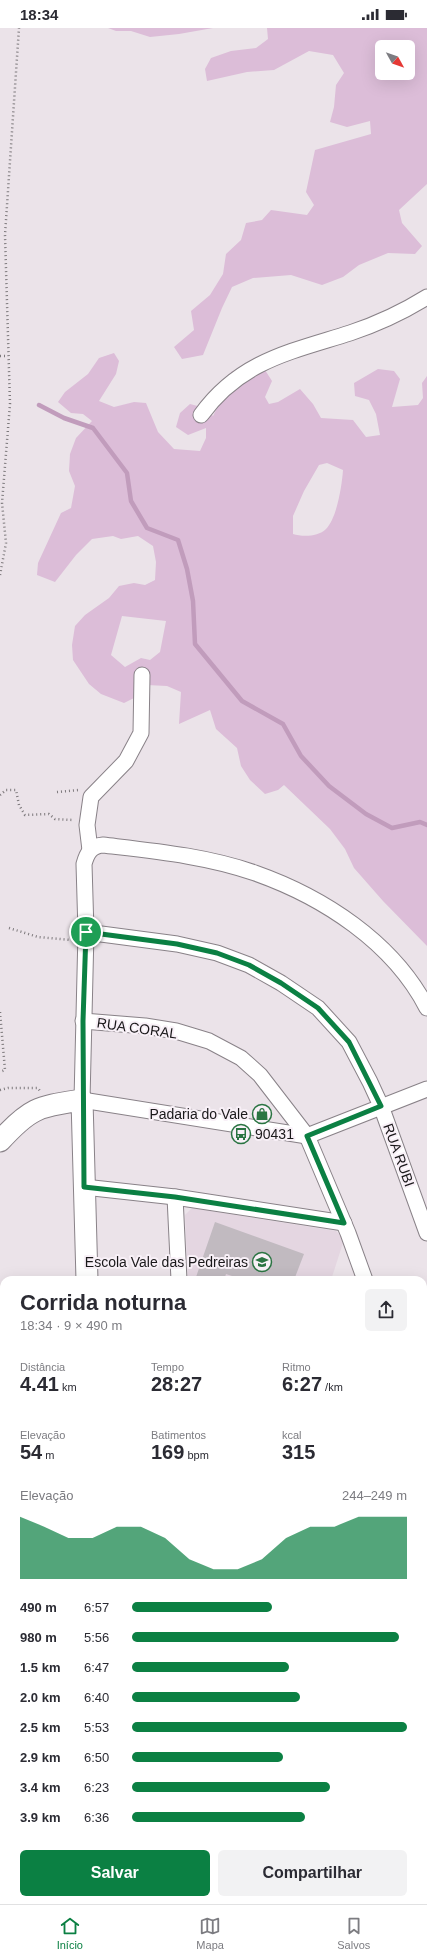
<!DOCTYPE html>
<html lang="pt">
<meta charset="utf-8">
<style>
body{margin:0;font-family:Helvetica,sans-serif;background:#f2f2f3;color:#2b2b33;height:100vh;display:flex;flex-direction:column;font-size:15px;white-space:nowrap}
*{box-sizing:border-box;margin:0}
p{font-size:13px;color:#7c7c81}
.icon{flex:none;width:22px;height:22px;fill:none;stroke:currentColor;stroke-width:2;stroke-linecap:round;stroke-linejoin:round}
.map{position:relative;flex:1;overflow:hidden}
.drawer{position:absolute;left:0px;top:1248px;width:427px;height:628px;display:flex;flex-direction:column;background:#fff;border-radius:12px 12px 0 0;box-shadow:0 4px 16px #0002}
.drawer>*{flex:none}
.needle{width:26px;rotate:130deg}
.tools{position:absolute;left:375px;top:12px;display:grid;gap:8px}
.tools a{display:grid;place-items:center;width:40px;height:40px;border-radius:6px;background:#fff;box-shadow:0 4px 16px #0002;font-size:20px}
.pin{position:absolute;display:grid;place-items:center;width:34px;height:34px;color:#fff;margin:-17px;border:2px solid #fff;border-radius:50%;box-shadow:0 1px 4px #0007}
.round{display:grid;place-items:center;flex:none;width:42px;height:42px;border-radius:6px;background:#f2f2f3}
.head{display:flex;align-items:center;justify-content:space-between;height:68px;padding:0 20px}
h1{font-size:22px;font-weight:800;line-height:30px}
.stats{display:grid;grid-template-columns:repeat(3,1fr);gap:6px;height:68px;padding:4px 20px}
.stats div{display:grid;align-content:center}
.stats b{font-size:20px;font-weight:800}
.stats small{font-size:11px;font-weight:400}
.stats p{font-size:11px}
.chart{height:112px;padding:8px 20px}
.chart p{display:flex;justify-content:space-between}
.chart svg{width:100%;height:72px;margin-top:4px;fill:#0b8043;opacity:.7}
.button{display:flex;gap:8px;margin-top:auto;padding:8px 20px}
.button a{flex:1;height:46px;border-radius:6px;background:#0b8043;color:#fff;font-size:16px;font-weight:800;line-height:46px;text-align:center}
.button a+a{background:#f2f2f3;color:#2b2b33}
ul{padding:0 20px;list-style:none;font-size:13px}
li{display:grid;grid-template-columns:64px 48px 1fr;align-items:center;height:30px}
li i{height:10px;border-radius:5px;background:#0b8043}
.status{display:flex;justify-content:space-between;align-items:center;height:28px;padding:0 20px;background:#fff;direction:ltr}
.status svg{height:11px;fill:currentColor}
.tab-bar{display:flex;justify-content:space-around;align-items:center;height:56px;border-top:1px solid #e1e1e2;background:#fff;font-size:11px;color:#7c7c81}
.tab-bar a{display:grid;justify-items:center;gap:2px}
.tab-bar .selected{color:#0b8043}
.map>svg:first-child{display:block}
.built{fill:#e4d6e1}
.green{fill:#dcbdd8;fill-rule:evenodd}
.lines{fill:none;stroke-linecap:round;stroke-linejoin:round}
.stream{stroke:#c19cbc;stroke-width:4.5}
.building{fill:#c1bac0}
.street-casing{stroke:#898288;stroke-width:17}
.secondary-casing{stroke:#898288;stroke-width:23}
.path{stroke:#7d797c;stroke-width:2.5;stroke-dasharray:1 3;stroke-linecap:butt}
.street{stroke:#fff;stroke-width:15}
.secondary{stroke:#fff;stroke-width:21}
.route-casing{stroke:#fff;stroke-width:8}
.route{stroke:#0b8043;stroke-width:5}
.labels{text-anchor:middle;stroke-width:4;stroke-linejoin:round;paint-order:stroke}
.street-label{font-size:14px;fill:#1a181a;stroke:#f8f0f7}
.poi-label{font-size:14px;fill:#1a181a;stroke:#f8f0f7;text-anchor:end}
</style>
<div class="status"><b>18:34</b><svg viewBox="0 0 49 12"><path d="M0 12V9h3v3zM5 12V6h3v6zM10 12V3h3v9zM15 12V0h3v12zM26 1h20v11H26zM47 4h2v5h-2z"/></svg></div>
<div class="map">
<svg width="427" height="1876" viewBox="0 0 427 1876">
<rect width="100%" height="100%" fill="#ebe3e9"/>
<polygon class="built" points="192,1180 336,1203 341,1208 343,1215 331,1252 188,1252 185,1187"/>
<g class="green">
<polygon points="108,0 213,0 179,6 150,9 131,3 116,3"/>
<path d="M267,0h160v156l-28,26 3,13 20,23 -7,8 -27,-1 -29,12 -16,12 -21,8 -31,-10 -38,3 -21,9 -10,21 -19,47 -21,4 -8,-12 20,-17 -3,-19 19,-16 13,-21 3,-20 15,-14 5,-17 16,-3 9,-10 36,5 7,-10 -8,-13 9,-42 56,-16 -1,-13 -23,6 -17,-5 4,-15 2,-22 8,-12 -11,-18 -24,-4 -35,19 -27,2 -40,9 -2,-12 6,-11 20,-7 25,-3 12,-9zM382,19h26v26h-26z"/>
<path d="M114,325l5,8 -3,13 -17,27 15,6 20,-5 12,1 12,29 16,17 26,2 6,-13v-10l-18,7 -12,-8 4,-14 10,-9 15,4 8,8 4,-8 2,-15 13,-22 11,9 22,-10 7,11 -7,16 4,7 9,-2 22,-13 13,15 8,14 32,2 13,17 14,-2 -4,-21 -7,-14 -14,-4 -1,-13 24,-14 16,2 6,8 -8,28 26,-2 5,-7 -1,-15 5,-7v570l-44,-45 -29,-33 -9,-19 -15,-20 -46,-44 -6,5 -13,4 -15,-14 -9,-14 -4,-18 -21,-19 -6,-19 -31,14 2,-32 -14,-6 -20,-1 -13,13 -10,5 -23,-9 -12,-10 -16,-24 -1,-15 3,-19 10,-11 24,-17 10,-12 15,-3 11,2 10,-5 1,-18 -3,-16 -15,-10 -17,3 -8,-3 -21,3 -16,16 -21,27 -18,-7 1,-12 23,-50 10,-5 4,-22 -6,-15 1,-17 6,-16 16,-17 -9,-7 -12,-1 -13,-11 7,-10 23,-18 11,-16zM327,435l16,7c-1,15 -6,48 -17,59 -8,8 -24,8 -33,5v-18l11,-25 15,-26zM122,588l44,5 -6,31 -10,8 -9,-2 -16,9 -14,-12z"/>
<polygon points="0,1645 4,1645 4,1688 0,1686"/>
<polygon points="423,1742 427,1742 427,1811 423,1810"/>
</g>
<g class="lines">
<g class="stream">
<polyline points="39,377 64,390 93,400 127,445 131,473 147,500 178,512 187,541 193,573 195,616 242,673 283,696 301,728 329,758 366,786 392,800 420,794 427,797"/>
<polyline points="0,1838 4,1839"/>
<polyline points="125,1872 130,1876"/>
</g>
</g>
<polygon class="building" points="215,1194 304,1226 294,1252 234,1252 235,1249 226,1246 224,1252 195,1252"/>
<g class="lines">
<defs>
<g id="street">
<path d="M201,387c39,-54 89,-63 149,-82 27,-9 53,-21 77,-36"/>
<polyline points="90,822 87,797 91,769 126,733 141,705 142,647"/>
<polyline points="86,904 177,916 217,925 249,937 281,955 318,980 349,1014 370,1054 381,1078 427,1205"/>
<path d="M427,980c-34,-66 -104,-111 -172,-135 -48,-17 -101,-22 -152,-28 -12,1 -16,8 -19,19l2,68 -4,168 225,36 120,-47"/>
<polyline points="83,993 145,998 176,1003 209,1013 241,1030 260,1047 307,1108 348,1205 365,1252"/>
<polyline points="84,1159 175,1169 344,1195"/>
<polyline points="175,1169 179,1252"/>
<polyline points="423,1310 427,1308"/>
<polyline points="423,1407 427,1417"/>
<polyline points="423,1447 427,1449"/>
<polyline points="423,1533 427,1534"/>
<polyline points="423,1617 427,1619"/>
</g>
<g id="secondary">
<path d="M0,1113c31,-34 38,-34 82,-41l5,180"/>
<polyline points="423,1702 427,1704"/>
</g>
</defs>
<use href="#street" class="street-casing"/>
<use href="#secondary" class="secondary-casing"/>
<g class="path">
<polyline points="0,328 8,328"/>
<polyline points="0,547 6,515 2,475 10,376 5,207 19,0"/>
<polyline points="57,764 79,762"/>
<polyline points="0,767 6,762 16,762 19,777 25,787 49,786 55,791 73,792"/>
<polyline points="9,900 38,909 71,912"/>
<polyline points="0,984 5,1042 0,1044"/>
<polyline points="0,1062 8,1060 38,1060 40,1063"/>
<polyline points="0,1499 4,1506"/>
</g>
<use href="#street" class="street"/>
<use href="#secondary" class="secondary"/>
</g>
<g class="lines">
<defs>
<polygon id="route" points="86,904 177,916 217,925 249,937 281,955 318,980 349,1014 381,1078 307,1108 344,1195 175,1169 84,1159 83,993"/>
</defs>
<use href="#route" class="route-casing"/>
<use href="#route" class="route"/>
</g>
<defs>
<symbol id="shop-ring" viewBox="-11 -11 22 22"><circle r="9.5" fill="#f8f0f7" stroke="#2a7442" stroke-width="1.5"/><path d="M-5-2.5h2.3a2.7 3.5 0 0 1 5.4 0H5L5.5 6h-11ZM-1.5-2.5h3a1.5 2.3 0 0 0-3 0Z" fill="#2a7442"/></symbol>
<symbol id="bus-ring" viewBox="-11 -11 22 22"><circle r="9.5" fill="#f8f0f7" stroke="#2a7442" stroke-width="1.5"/><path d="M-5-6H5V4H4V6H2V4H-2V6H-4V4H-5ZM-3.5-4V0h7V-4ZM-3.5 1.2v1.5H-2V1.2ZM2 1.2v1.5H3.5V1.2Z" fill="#2a7442"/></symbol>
<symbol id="school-ring" viewBox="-11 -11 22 22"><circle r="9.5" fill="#f8f0f7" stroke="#2a7442" stroke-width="1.5"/><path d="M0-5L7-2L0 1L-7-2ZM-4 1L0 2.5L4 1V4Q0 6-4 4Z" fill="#2a7442"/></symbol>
</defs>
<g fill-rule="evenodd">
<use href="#shop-ring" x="251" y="1075" width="22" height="22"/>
<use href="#bus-ring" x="230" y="1095" width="22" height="22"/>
<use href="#school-ring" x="251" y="1223" width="22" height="22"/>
</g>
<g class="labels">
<g class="street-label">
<text transform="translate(137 1000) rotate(8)" y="5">RUA CORAL</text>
<text transform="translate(399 1127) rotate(70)" y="5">RUA RUBI</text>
</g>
<g class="poi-label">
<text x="248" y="1091">Padaria do Vale</text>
<text x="255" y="1111" text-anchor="start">90431</text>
<text x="248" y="1239">Escola Vale das Pedreiras</text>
</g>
</g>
</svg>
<div class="tools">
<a><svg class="needle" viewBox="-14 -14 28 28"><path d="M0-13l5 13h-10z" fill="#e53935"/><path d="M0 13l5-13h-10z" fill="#7c7c81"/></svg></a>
</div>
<div class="pin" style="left:86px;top:904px;background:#1e9e55"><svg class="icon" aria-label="arrive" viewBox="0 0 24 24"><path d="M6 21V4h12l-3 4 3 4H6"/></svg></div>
<section class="drawer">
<div class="head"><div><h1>Corrida noturna</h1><p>18:34 · 9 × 490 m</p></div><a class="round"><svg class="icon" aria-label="share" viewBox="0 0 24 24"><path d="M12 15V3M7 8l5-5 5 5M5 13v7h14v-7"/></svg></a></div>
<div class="stats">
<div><p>Distância</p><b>4.41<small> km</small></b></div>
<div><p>Tempo</p><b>28:27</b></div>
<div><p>Ritmo</p><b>6:27<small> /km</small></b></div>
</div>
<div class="stats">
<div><p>Elevação</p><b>54<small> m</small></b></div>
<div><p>Batimentos</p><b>169<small> bpm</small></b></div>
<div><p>kcal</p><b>315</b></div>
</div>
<div class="chart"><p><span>Elevação</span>244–249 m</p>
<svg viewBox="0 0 160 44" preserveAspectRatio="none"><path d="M0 44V6L10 12L20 19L30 19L40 12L50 12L60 19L70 32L80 38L90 38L100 32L110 19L120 12L130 12L140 6L150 6L160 6V44z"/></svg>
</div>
<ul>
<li><b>490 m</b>6:57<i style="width:51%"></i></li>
<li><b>980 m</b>5:56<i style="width:97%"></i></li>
<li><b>1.5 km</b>6:47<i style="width:57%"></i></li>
<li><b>2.0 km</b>6:40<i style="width:61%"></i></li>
<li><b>2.5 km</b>5:53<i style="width:100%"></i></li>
<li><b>2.9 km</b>6:50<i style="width:55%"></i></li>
<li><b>3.4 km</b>6:23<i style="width:72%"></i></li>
<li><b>3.9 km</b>6:36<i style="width:63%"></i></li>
</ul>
<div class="button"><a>Salvar</a><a>Compartilhar</a></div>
</section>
</div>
<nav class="tab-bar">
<a class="selected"><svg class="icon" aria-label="home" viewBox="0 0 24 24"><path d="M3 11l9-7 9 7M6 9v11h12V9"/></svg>Início</a>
<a><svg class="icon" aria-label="map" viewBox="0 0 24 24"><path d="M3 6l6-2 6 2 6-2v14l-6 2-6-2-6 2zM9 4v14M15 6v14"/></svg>Mapa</a>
<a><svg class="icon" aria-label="saved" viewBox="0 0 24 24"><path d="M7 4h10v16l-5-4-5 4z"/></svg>Salvos</a>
</nav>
